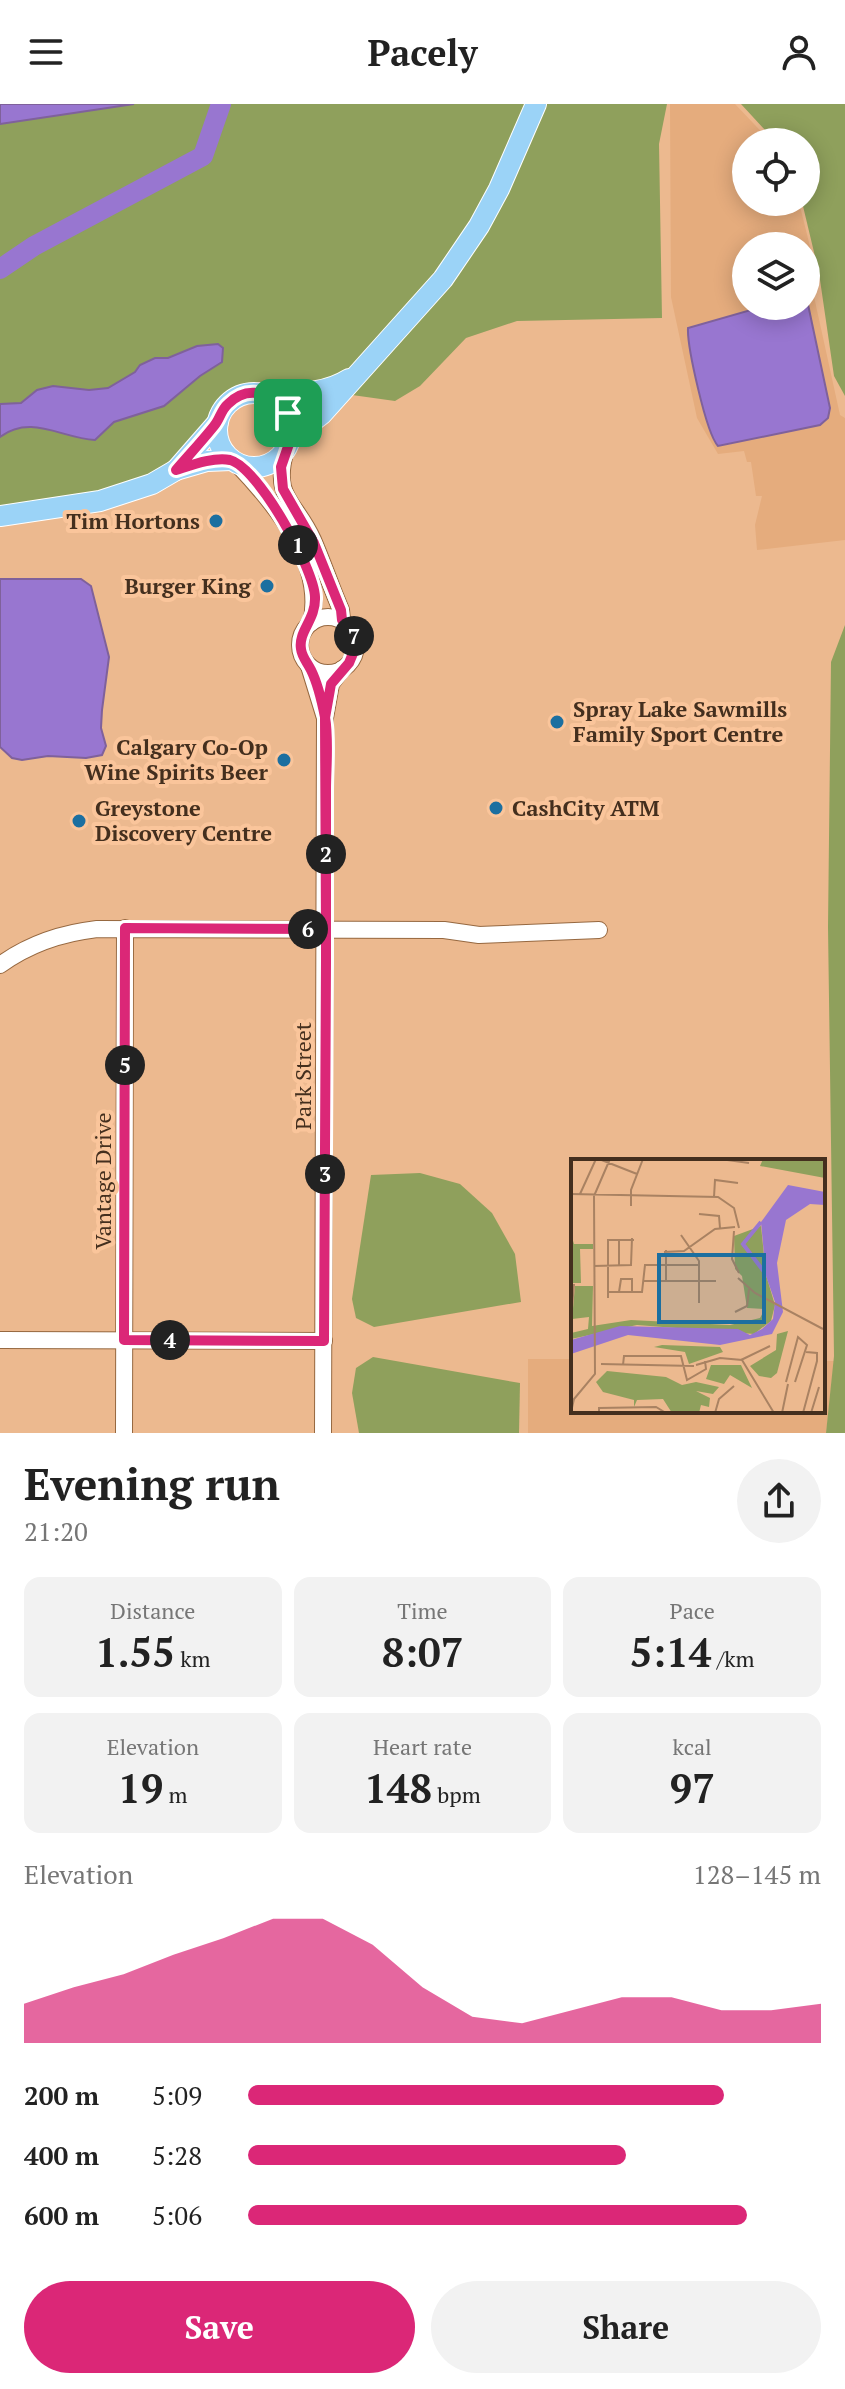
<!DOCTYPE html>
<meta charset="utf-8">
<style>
body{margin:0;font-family:"PT Serif",serif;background:#f2f2f2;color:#222;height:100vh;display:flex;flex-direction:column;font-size:30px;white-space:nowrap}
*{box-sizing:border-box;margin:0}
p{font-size:26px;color:#767676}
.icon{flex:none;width:44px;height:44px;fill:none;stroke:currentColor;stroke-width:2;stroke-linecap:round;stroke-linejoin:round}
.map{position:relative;height:1329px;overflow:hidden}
.sheet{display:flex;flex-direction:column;background:#fff;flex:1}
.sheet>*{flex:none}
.fabs{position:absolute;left:732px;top:24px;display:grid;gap:16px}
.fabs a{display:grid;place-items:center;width:88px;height:88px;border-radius:50%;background:#fff;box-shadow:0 4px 20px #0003;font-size:40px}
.pin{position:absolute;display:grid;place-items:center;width:68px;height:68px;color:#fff;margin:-34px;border-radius:16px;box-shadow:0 4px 12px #0006}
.km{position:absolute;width:40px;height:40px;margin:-20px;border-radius:50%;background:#222;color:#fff;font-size:22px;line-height:40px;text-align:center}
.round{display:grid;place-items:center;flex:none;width:84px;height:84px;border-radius:42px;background:#f2f2f2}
.headline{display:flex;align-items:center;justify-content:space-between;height:136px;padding:0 24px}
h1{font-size:44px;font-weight:600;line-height:60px}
.metrics{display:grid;grid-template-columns:repeat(3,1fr);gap:12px;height:136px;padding:8px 24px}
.metrics div{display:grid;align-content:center;border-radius:16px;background:#f2f2f2;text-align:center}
.metrics b{font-size:40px;font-weight:600}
.metrics small{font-size:22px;font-weight:400}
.metrics p{font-size:22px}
.chart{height:224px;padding:16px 24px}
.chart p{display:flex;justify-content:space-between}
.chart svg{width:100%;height:144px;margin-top:8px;fill:#db2777;opacity:.7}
.cta{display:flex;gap:16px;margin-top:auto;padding:16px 24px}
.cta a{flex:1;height:92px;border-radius:48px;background:#db2777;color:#fff;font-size:32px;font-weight:600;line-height:92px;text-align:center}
.cta a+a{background:#f2f2f2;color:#222}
ul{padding:0 24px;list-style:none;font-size:26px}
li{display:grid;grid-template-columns:128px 96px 1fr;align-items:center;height:60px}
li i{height:20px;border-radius:10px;background:#db2777}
header{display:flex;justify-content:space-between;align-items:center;height:104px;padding:0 24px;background:#fff;font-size:36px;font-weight:600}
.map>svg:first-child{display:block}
.built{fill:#e5ac7d;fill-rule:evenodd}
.green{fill:#8fa05c}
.water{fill:#9876d0;stroke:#7f619b;stroke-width:2}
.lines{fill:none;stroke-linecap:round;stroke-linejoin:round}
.river{stroke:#9876d0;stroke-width:20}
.minor-casing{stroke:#966840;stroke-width:18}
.major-casing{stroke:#fff;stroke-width:22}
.minor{stroke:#fff;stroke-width:16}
.major{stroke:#9bd3f7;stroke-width:20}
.route-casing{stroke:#fff;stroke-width:16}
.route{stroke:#db2777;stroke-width:10}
.poi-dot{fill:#1c6fa0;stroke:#fac59b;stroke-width:3}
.labels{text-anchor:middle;stroke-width:8;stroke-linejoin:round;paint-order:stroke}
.poi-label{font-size:22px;font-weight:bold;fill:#442f1e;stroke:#fac59b;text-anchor:end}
.street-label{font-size:22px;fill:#442f1e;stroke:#fac59b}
.inset-river{fill:none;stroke:#9876d0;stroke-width:4}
.inset-road{fill:none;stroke:#a98262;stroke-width:2}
.view{fill:#1c6fa0;fill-opacity:0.15;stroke:#1c6fa0;stroke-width:4}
.inset-edge{fill:none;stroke:#442f1e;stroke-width:4}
</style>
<header><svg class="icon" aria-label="menu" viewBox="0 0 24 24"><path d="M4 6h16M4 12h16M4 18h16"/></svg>Pacely<svg class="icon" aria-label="person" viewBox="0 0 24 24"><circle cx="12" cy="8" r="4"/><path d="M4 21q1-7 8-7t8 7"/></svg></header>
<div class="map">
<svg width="845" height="1329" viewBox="0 0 845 1329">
<rect width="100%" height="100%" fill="#ecb98f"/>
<g class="built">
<path d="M670,0h65l36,38h-25v60h53l20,81 -6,9 27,123 5,3v122l-88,10 -2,-25 7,-29h-6l-5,-34h-4l-3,-11 -26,3 -21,-36 -26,-121zM746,142h60v60h-60z"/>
<polygon points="528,1255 573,1255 573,1307 823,1307 823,1257 834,1257 826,1329 528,1329"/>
</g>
<g class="green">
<polygon points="134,0 667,0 659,40 662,214 517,217 466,234 420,282 395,297 259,278 217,300 176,366 152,380 0,412 0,20"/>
<polygon points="741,0 845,0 845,292 834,272 819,169 802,98 806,98 806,38 776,38"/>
<polygon points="845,521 845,1329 826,1329 834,1252 828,823 831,558"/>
<polygon points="420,1069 460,1080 492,1109 515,1150 521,1198 374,1223 356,1214 352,1195 371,1071"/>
<polygon points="373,1253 520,1279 519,1329 359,1329 352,1289 356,1264"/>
</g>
<g class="water">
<polygon points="0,0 134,0 0,20"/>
<path d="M806,191l24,113 -2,10 -8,7 -102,21c-12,-13 -31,-100 -30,-118l77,-22h41z"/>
<path d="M218,240l5,4 -1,14 -22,14 -36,30 -50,16 -19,18c-34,-2 -64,-26 -95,-3v-33l21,-1 16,-13 16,-4 36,4 19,-2 27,-16 5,-7 15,-7h13l29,-12z"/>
<polygon points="0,475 81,475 91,482 109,553 102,606 101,624 106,642 102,651 86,654 48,652 22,656 12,654 0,643"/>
</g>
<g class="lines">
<polyline class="river" points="0,165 34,142 203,52 221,0"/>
<defs>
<g id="minor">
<path d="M286,345c-14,50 9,51 27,91 10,23 18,47 28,70l1,10"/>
<path d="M238,361c38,40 87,99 73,158"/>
<circle cx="328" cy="541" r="28"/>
<polyline points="309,562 325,614 331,580 342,565"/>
<path d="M0,861c29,-21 62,-32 97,-36l347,1 35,5 120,-5"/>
<polyline points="0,1236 324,1237"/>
<polyline points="124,1329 125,824"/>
<polyline points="323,1329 325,614"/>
</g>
<g id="major">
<circle cx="254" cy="326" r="37"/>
<path d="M264,289c30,-1 58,3 85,-14"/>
<polyline points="291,334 322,310 443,175 479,122 499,85 536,0"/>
<polyline points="176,366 218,318"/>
<polyline points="0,412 100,397 152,380 176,366 207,357 231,356"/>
</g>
</defs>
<use href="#minor" class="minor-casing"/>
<use href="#major" class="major-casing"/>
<use href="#minor" class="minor"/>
<use href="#major" class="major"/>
</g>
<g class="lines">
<defs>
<path id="route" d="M288,309c-15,-20 -40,-29 -60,-9 -7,6 -8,15 -14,22 -12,15 -25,29 -38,44 16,-5 37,-13 54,-10 28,7 84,108 85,137 1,23 -17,34 -14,52 1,8 6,13 10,21 7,14 11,32 14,47 4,23 1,50 1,73 0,57 0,114 0,171l-2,380 -200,-1 1,-412 201,1 -1,-211 6,-34 18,-21 7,-17 -4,-15 -10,-11 -1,-10 -27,-67 -31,-54 -2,-22 10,-29v-13l-3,-12"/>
</defs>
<use href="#route" class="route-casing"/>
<use href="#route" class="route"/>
</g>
<g class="poi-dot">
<circle cx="216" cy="417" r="8"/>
<circle cx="267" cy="482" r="8"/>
<circle cx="557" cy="618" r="8"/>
<circle cx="284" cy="656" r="8"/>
<circle cx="496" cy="704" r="8"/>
<circle cx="79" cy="717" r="8"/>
</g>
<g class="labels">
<g class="poi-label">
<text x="200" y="425">Tim Hortons</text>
<text x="251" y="490">Burger King</text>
<text x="573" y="613" text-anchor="start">Spray Lake Sawmills<tspan x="573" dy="25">Family Sport Centre</tspan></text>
<text x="268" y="651">Calgary Co-Op<tspan x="268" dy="25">Wine Spirits Beer</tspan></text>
<text x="95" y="712" text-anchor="start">Greystone<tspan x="95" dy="25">Discovery Centre</tspan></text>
<text x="512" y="712" text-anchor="start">CashCity ATM</text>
</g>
<g class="street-label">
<text transform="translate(303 972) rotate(-90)" y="8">Park Street</text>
<text transform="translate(103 1077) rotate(-90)" y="8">Vantage Drive</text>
</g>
</g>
<g transform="translate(571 1055)">
<rect width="254" height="254" fill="#ecb98f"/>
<path d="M192,0h62v19l-65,-12zM190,67l5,49 9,30 -4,16 -17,13 -117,-9 -66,14v-6l17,-4 1,-12 -17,2 3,-33h18l-1,40 39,-6 99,5 30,-7 5,-9 -18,-1 -5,-32 -7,-7 -1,-33zM0,75l3,10h19v5h-13l1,34h-10zM217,172l-11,42 -6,5 -12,-2 -9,-10 26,-16 1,-16zM91,186l58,2 3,5 -34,12 -4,-12 -31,-5zM140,206h30l11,23 -22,-13 -6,9 -18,-5zM36,212l59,6 16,8 14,-3 23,5 -6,7 -17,-3 14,7 -1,9 -8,-2 -2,8h-27l-9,-14 -26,1 -3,7v-7l-31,-8 -7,-10z" fill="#8fa05c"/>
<path d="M217,26l37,7v13l-15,-1 -24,16 -9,43 6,49 -11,22 -52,11 -92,-10 -57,19v-14l49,-14 118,3 12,6 12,-6 11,-10 2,-17 -9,-26 -5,-54z" fill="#9876d0"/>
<path class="inset-river" d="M190,63l-18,22 22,29"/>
<path class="inset-road" d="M28,0l38,15M149,0l29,4M0,35l147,3 16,11 5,20M9,35l16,-35M143,38l1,-17 23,3M60,47v-16l12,-31M128,55l20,2 1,12M163,72l-2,28 7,14M110,76l18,26v42M93,93l20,-1 31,-22 20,-2M23,107l37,-1 1,-27M48,107v-26M167,119l17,15 68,36M72,122h73M95,122v-31M37,133h34l3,-27h54M48,133l2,-13h11v13M37,139v-58h26M164,153l12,-6 2,-17M0,160l3,-35M170,201l29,-14M30,205l93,2M52,206l1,-9h57l6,24 19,-11 -1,-8M125,206l24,-7 22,2 32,53M215,223l12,-45 9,8 -12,37M0,253l3,-13 21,-25 -1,-178 16,-37M28,254v-5l57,-1 10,6M144,254l4,-14 15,-13M211,254l6,-29M232,254l14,-52v-8l-11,-1M240,254l8,-26"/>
<path class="view" d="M88,96h105v67h-105z"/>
<rect width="254" height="254" class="inset-edge"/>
</g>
</svg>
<div class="fabs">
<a><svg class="icon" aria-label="locate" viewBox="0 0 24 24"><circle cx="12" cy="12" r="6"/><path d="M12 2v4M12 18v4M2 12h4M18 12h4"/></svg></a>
<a><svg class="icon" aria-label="layers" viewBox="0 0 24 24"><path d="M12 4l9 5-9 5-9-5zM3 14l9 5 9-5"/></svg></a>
</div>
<div class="pin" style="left:288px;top:309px;background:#1e9e55"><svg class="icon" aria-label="arrive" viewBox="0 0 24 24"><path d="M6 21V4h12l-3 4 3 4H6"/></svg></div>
<b class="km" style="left:298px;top:441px">1</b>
<b class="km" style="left:326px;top:750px">2</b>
<b class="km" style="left:325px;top:1070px">3</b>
<b class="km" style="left:170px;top:1236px">4</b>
<b class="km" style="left:125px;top:961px">5</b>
<b class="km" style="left:308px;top:825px">6</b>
<b class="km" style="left:354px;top:532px">7</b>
</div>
<section class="sheet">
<div class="headline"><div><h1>Evening run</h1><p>21:20</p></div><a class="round"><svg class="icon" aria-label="share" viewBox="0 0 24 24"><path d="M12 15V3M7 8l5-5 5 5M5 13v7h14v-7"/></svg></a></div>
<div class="metrics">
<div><p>Distance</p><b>1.55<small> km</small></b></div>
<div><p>Time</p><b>8:07</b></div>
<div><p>Pace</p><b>5:14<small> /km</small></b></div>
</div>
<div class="metrics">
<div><p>Elevation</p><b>19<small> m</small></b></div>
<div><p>Heart rate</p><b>148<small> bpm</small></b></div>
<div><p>kcal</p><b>97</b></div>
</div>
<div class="chart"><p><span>Elevation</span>128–145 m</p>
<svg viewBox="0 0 160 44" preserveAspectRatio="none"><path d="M0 44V32L10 27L20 23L30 17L40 12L50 6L60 6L70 14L80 27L90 36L100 38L110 34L120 30L130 30L140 34L150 34L160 32V44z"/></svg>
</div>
<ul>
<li><b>200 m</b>5:09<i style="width:83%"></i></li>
<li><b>400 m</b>5:28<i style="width:66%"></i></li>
<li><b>600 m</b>5:06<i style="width:87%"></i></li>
</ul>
<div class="cta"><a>Save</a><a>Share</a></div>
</section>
